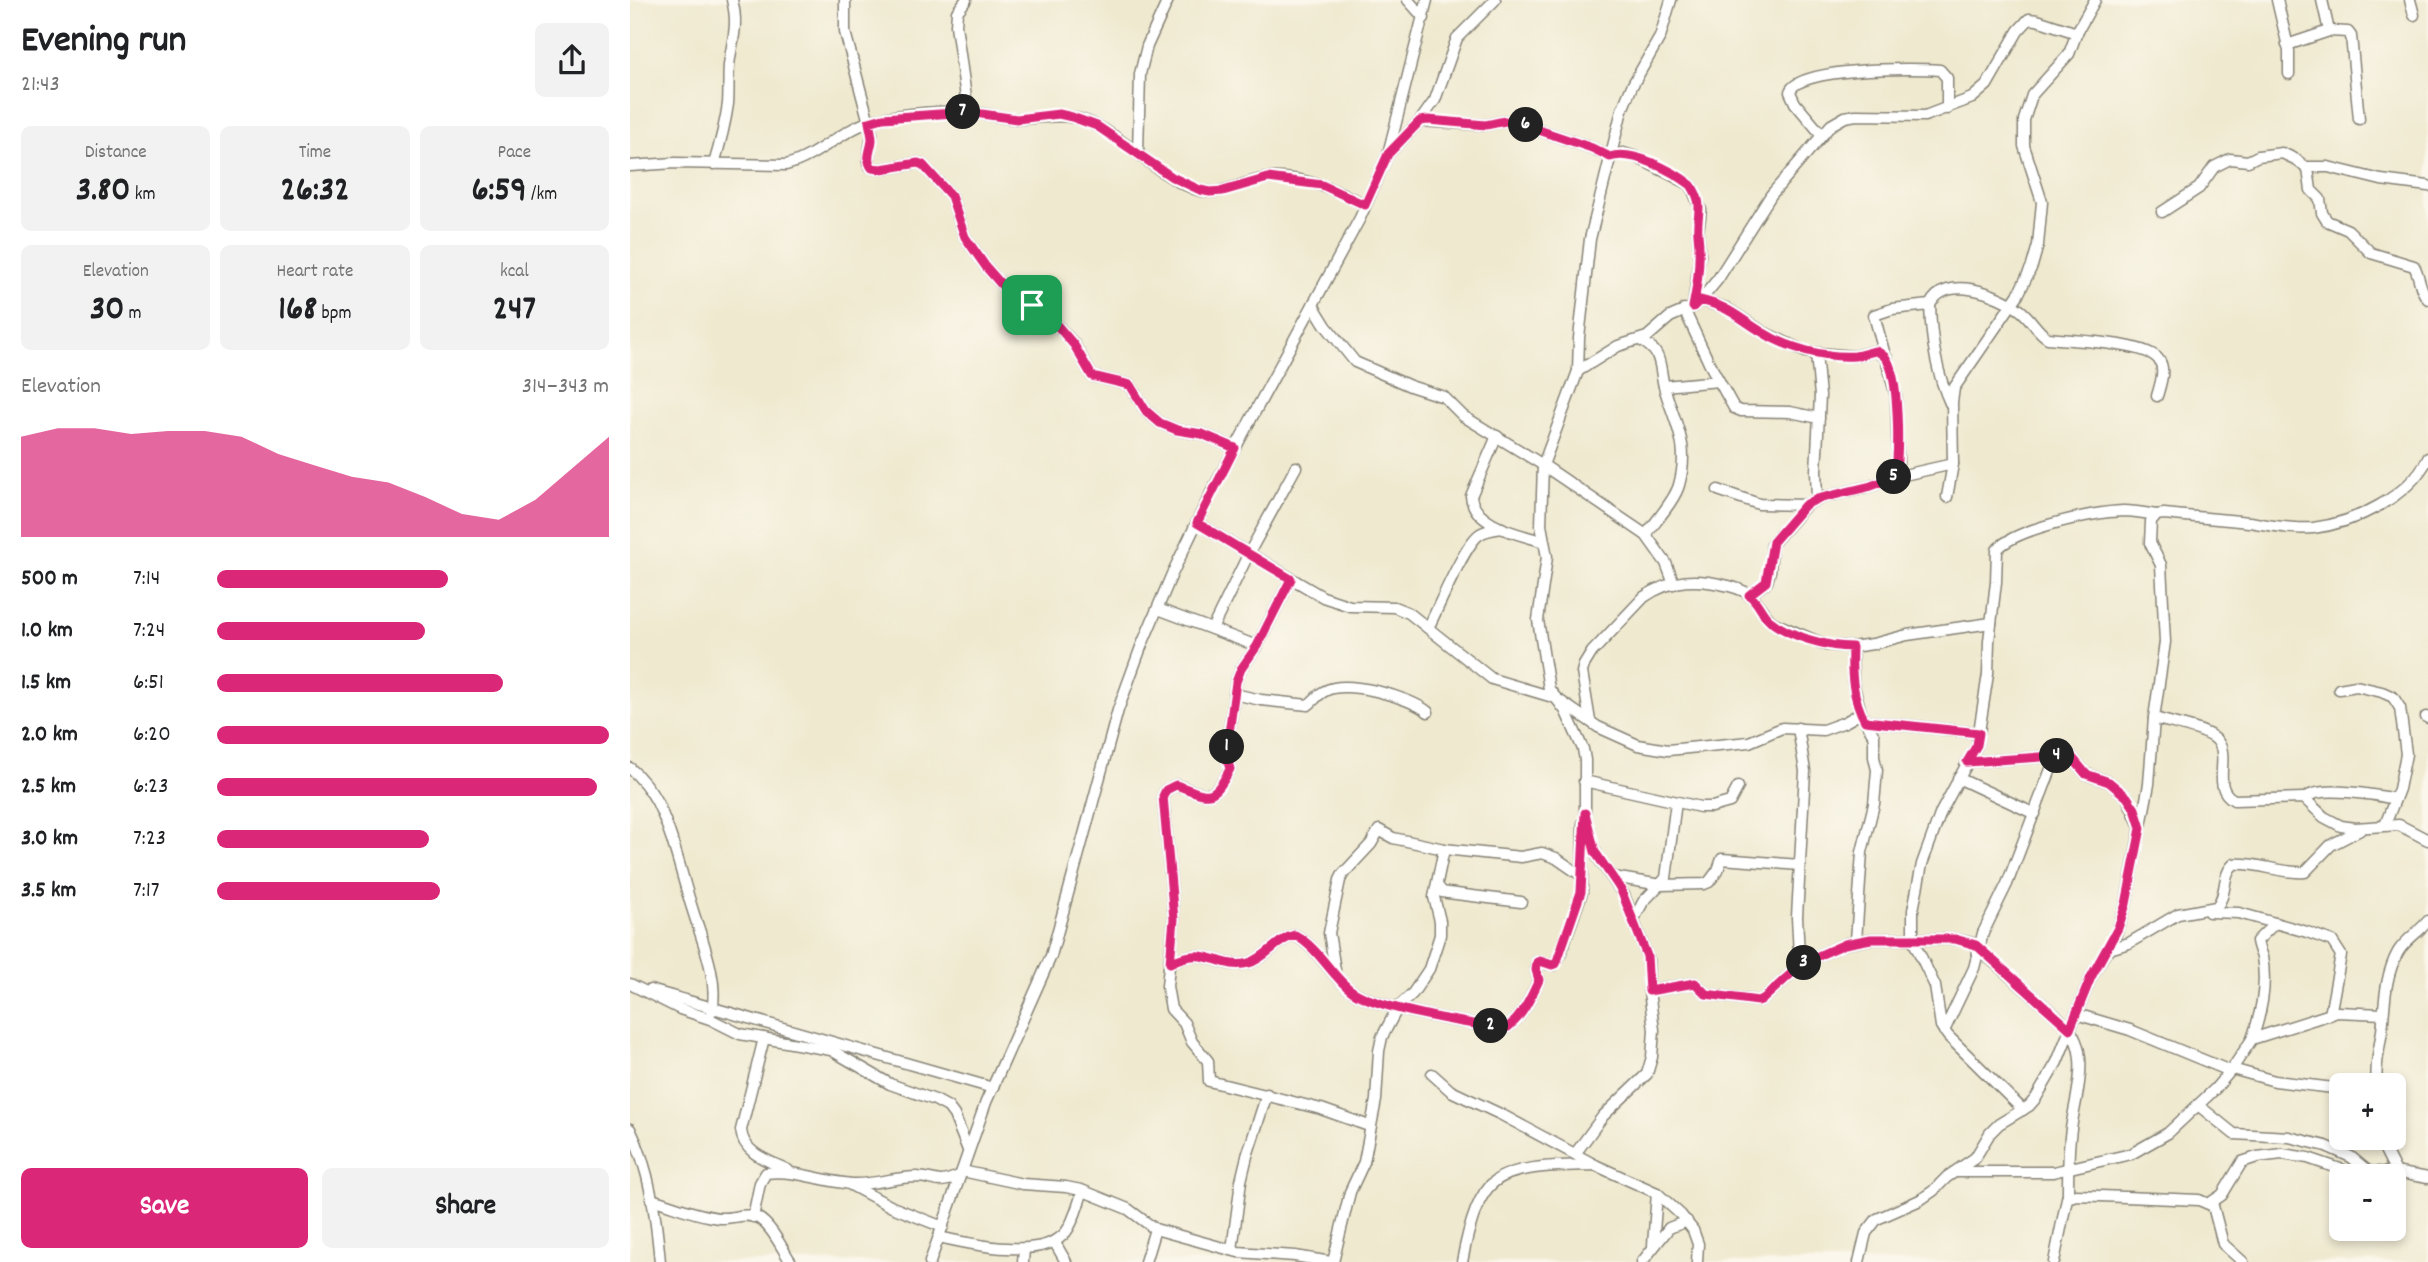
<!DOCTYPE html>
<meta charset="utf-8">
<style>
body{margin:0;font-family:Dekko,sans-serif;background:#f2f2f2;color:#202124;height:100vh;display:flex;flex-direction:column;font-size:26px;white-space:nowrap}
*{box-sizing:border-box;margin:0}
p{font-size:23px;color:#757577}
.icon{flex:none;width:38px;height:38px;fill:none;stroke:currentColor;stroke-width:2;stroke-linecap:round;stroke-linejoin:round}
.map{position:relative;flex:1;overflow:hidden}
.sheet{display:flex;flex-direction:column;background:#fff;width:630px}
.sheet>*{flex:none}
.fabs{position:absolute;left:1699px;top:1073px;display:grid;gap:14px}
.fabs a{display:grid;place-items:center;width:77px;height:77px;border-radius:10px;background:#fff;box-shadow:0 4px 10px #0003;font-size:35px}
.pin{position:absolute;display:grid;place-items:center;width:60px;height:60px;color:#fff;margin:-30px;border-radius:14px;box-shadow:0 4px 10px #0006}
.km{position:absolute;width:35px;height:35px;margin:-18px;border-radius:50%;background:#222;color:#fff;font-size:19px;line-height:35px;text-align:center}
.round{display:grid;place-items:center;flex:none;width:74px;height:74px;border-radius:10px;background:#f2f2f2}
.summary{display:flex;align-items:center;justify-content:space-between;height:119px;padding:0 21px}
h1{font-size:38px;font-weight:700;line-height:52px}
.metrics{display:grid;grid-template-columns:repeat(3,1fr);gap:10px;height:119px;padding:7px 21px}
.metrics div{display:grid;align-content:center;border-radius:10px;background:#f2f2f2;text-align:center}
.metrics b{font-size:35px;font-weight:700}
.metrics small{font-size:19px;font-weight:400}
.metrics p{font-size:19px}
.chart{height:196px;padding:14px 21px}
.chart p{display:flex;justify-content:space-between}
.chart svg{width:100%;height:126px;margin-top:7px;fill:#db2777;opacity:.7}
.action{display:flex;gap:14px;margin-top:auto;padding:14px 21px}
.action a{flex:1;height:80px;border-radius:10px;background:#db2777;color:#fff;font-size:28px;font-weight:700;line-height:80px;text-align:center}
.action a+a{background:#f2f2f2;color:#202124}
ul{padding:0 21px;list-style:none;font-size:23px}
li{display:grid;grid-template-columns:112px 84px 1fr;align-items:center;height:52px}
li i{height:18px;border-radius:9px;background:#db2777}
main{display:flex;flex:1;min-height:0}
.map>svg:first-child{display:block}
.lines{fill:none;stroke-linecap:round;stroke-linejoin:round}
.street-casing{stroke:#868276;stroke-width:13}
.street{stroke:#fff;stroke-width:10}
.route-casing{stroke:#fff;stroke-width:14}
.route{stroke:#db2777;stroke-width:9}
</style>
<main>
<section class="sheet">
<div class="summary"><div><h1>Evening run</h1><p>21:43</p></div><a class="round"><svg class="icon" aria-label="share" viewBox="0 0 24 24"><path d="M12 15V3M7 8l5-5 5 5M5 13v7h14v-7"/></svg></a></div>
<div class="metrics">
<div><p>Distance</p><b>3.80<small> km</small></b></div>
<div><p>Time</p><b>26:32</b></div>
<div><p>Pace</p><b>6:59<small> /km</small></b></div>
</div>
<div class="metrics">
<div><p>Elevation</p><b>30<small> m</small></b></div>
<div><p>Heart rate</p><b>168<small> bpm</small></b></div>
<div><p>kcal</p><b>247</b></div>
</div>
<div class="chart"><p><span>Elevation</span>314–343 m</p>
<svg viewBox="0 0 160 44" preserveAspectRatio="none"><path d="M0 44V9L10 6L20 6L30 8L40 7L50 7L60 9L70 15L80 19L90 23L100 25L110 30L120 36L130 38L140 31L150 20L160 9V44z"/></svg>
</div>
<ul>
<li><b>500 m</b>7:14<i style="width:59%"></i></li>
<li><b>1.0 km</b>7:24<i style="width:53%"></i></li>
<li><b>1.5 km</b>6:51<i style="width:73%"></i></li>
<li><b>2.0 km</b>6:20<i style="width:100%"></i></li>
<li><b>2.5 km</b>6:23<i style="width:97%"></i></li>
<li><b>3.0 km</b>7:23<i style="width:54%"></i></li>
<li><b>3.5 km</b>7:17<i style="width:57%"></i></li>
</ul>
<div class="action"><a>Save</a><a>Share</a></div>
</section>
<div class="map">
<svg width="1798" height="1262" viewBox="0 0 1798 1262">
<rect width="100%" height="100%" fill="#fbf7ec"/>
<filter id="ink" filterUnits="userSpaceOnUse"><feTurbulence type="fractalNoise" baseFrequency=".0143" numOctaves="2"/><feDisplacementMap in="SourceGraphic" scale="14" xChannelSelector="R" yChannelSelector="G"/><feConvolveMatrix kernelMatrix="1 2 1 2 8 2 1 2 1" color-interpolation-filters="sRGB"/></filter>
<filter id="wash" filterUnits="userSpaceOnUse"><feTurbulence type="fractalNoise" baseFrequency=".00686" numOctaves="4" result="noise"/><feDisplacementMap in="SourceGraphic" scale="28" xChannelSelector="R" yChannelSelector="G"/><feGaussianBlur stdDeviation="1.57" result="paint"/><feColorMatrix in="noise" values="0 0 0 0 0 0 0 0 0 0 0 0 0 0 0 0 0 1.4 0 .05"/><feComposite in="paint" operator="in"/></filter>
<g filter="url(#wash)">
<rect width="100%" height="100%" fill="#efe9cf"/>
</g>
<g filter="url(#ink)">
<g class="lines">
<defs>
<g id="street">
<polyline points="215,0 215,32 242,134 238,161 239,165 242,168 252,169 288,163 293,165 321,196 335,237 356,267 377,291 419,316 444,344 462,376 500,385 516,411 530,423 547,430 572,434 605,448"/>
<polyline points="336,0 327,12 326,25 338,112"/>
<polyline points="778,0 794,18"/>
<polyline points="1647,0 1659,51 1659,74"/>
<polyline points="1692,0 1699,31"/>
<polyline points="1780,0 1784,15"/>
<polyline points="1657,45 1699,31 1718,32 1721,36 1729,119"/>
<polyline points="790,121 856,125 875,121 888,123 962,148 980,157 993,153 1006,157 1061,185 1071,210 1068,232 1070,255 1063,307"/>
<path d="M1191,134l-26,-31 -5,-11c5,-25 125,-24 150,-22l7,8v31"/>
<polyline points="760,152 790,121 805,100 827,38 865,0"/>
<polyline points="508,153 510,74 517,46 538,0"/>
<path d="M84,164c6,-20 11,-39 14,-60 1,-13 0,-26 1,-39 3,-25 10,-39 3,-65"/>
<path d="M0,166l45,-3 111,2c31,-8 54,-34 85,-44 22,-7 76,-11 101,-9 15,2 32,7 47,7 32,-1 46,-9 78,7 36,18 65,54 104,65 23,5 45,-11 68,-13 33,-2 67,11 96,27"/>
<polyline points="1675,167 1698,167 1751,180 1798,186"/>
<path d="M1532,212l37,-24 15,-21 16,-8 18,2 10,-5 24,-3 13,6 13,10 3,21 9,9 2,14 5,8 21,9 23,23 43,13c6,10 5,24 14,33"/>
<polyline points="1070,300 1096,308 1133,332 1176,352 1224,356 1245,351 1257,358"/>
<polyline points="683,305 696,326 725,362 780,386 814,397 833,416 913,465 1016,535 1036,563 1044,584"/>
<polyline points="1054,309 1079,363 1104,408 1111,411 1160,412 1189,418"/>
<path d="M1010,340c25,13 18,27 25,50 11,36 25,55 14,95 -4,15 -24,37 -33,50"/>
<polyline points="1186,353 1190,396 1186,471 1187,499"/>
<polyline points="948,371 988,346 1017,337 1040,317 1063,307 1074,296 1088,279 1141,195 1201,125 1215,117 1226,115 1295,116 1342,98 1357,85 1388,31 1399,19 1407,20 1447,33"/>
<polyline points="1034,386 1089,381"/>
<path d="M1320,403c-14,-31 -19,-65 -20,-98 15,-32 69,-11 90,5 11,8 17,22 28,28 23,3 99,4 111,22 7,10 1,25 -2,36"/>
<path d="M867,436l-26,60c3,31 50,38 73,46"/>
<polyline points="1265,477 1268,462 1266,396 1244,315 1262,309 1300,305"/>
<polyline points="1088,490 1129,504 1176,505"/>
<polyline points="1317,497 1323,464 1322,402 1324,388 1388,295 1402,266 1408,245 1412,202 1394,146 1394,120 1402,95 1439,54 1447,32 1465,0"/>
<polyline points="567,523 693,597 720,606 764,607 779,613 862,679 926,698 968,727 1008,745 1038,750 1119,742 1152,728 1193,730 1215,722 1231,713"/>
<path d="M661,579l-34,67 -16,23 -5,13 -10,73 4,14c-18,34 -22,27 -54,16l-10,5 -3,6 11,123 -7,67 4,23 13,14 8,19 16,19 1,20 112,28 48,17"/>
<polyline points="1119,595 1137,582 1140,571 1142,544 1176,505 1187,499 1241,486 1265,477 1323,464"/>
<polyline points="528,609 627,646"/>
<path d="M798,628c10,-19 37,-85 52,-94 6,-4 15,-5 22,-6"/>
<polyline points="582,629 618,555 666,467"/>
<polyline points="1222,647 1223,683 1231,713 1244,736 1244,757 1247,770 1244,804 1232,852 1226,941"/>
<polyline points="1709,689 1726,686 1752,692 1763,697 1770,708 1776,754 1769,789 1755,825"/>
<path d="M604,694l27,6 47,5c6,-4 10,-11 17,-14 21,-12 85,6 103,21"/>
<polyline points="1796,717 1798,718"/>
<path d="M1524,718c16,5 46,10 59,19 22,15 -5,49 21,63l70,-2 20,19 17,9 14,2 44,-3 29,15"/>
<path d="M960,721l-8,-49 2,-7 8,-13 52,-55c28,-19 53,-19 85,-11 8,2 18,5 24,12 8,8 11,19 21,25l52,22 26,2 21,-3 34,-9 84,-12"/>
<polyline points="1235,721 1349,733"/>
<polyline points="1168,728 1175,771 1167,917 1169,955"/>
<polyline points="1337,762 1440,755 1456,774 1479,782 1497,797 1509,824"/>
<path d="M0,768c11,10 20,21 27,34 17,35 24,72 36,109 9,29 26,69 19,100"/>
<polyline points="1328,778 1405,814"/>
<polyline points="954,781 1070,807 1082,807 1100,802 1108,787"/>
<path d="M1676,798c12,-13 71,-3 89,1"/>
<polyline points="983,877 1031,885 1074,884 1079,882 1088,870 1092,859 1170,865"/>
<polyline points="807,885 812,892 818,893 891,902"/>
<polyline points="1579,912 1609,913 1677,932 1702,941 1711,955 1700,1015"/>
<polyline points="1005,917 1013,902 1036,878 1046,802"/>
<path d="M1476,950l23,-7 49,-29 38,-7c12,-12 5,-32 18,-43 24,-2 47,10 71,8l26,-27 29,-15"/>
<path d="M540,963c37,-20 48,8 79,0 17,-5 28,-24 46,-28 25,14 36,42 57,56 25,17 125,36 156,36 15,-10 23,-31 31,-47l-3,-10 1,-8 17,3 6,-10 22,-63 1,-69"/>
<polyline points="705,970 699,933 710,880 713,874 741,844 749,830 763,838 814,849 891,857 912,853 926,858 952,876"/>
<polyline points="0,984 50,1009 80,1019 110,1034 201,1050 260,1084 305,1100 318,1107 324,1115 338,1150"/>
<polyline points="20,990 363,1088"/>
<path d="M1019,991l46,-8 11,11 52,7 5,-2 41,-37 41,-18 26,-5h84l17,4 92,80c31,31 9,77 6,114 -2,20 -2,40 -2,60"/>
<polyline points="1446,1014 1500,1030 1600,1071"/>
<polyline points="1314,1031 1344,968 1353,933 1377,884 1426,756"/>
<path d="M134,1038l-23,92c2,24 28,31 47,40"/>
<path d="M1622,1039c9,-25 15,-55 10,-82 -2,-5 -4,-10 -5,-16l18,-18"/>
<polyline points="1602,1069 1645,1081 1712,1089"/>
<polyline points="802,1074 821,1091 872,1115 965,1165 1027,1193 1051,1215 1063,1230 1068,1244 1067,1262"/>
<path d="M1747,1085c-2,-19 2,-35 5,-54 3,-26 2,-54 16,-79 7,-12 21,-20 30,-31"/>
<polyline points="1568,1105 1604,1134 1659,1137 1696,1146 1721,1157 1738,1171"/>
<path d="M1393,1110l-75,-74 -7,-10 -6,-40 -22,-46v-30l9,-46 19,-52 36,-67 11,-71 1,-33 7,-59 1,-32c16,-21 98,-38 126,-39 11,0 22,2 33,4"/>
<path d="M0,1129c20,40 26,88 30,133"/>
<polyline points="1752,1138 1754,1148 1766,1172"/>
<polyline points="945,1154 973,1116 1017,1074 1022,1057 1024,1030 1019,991 1018,959 994,895 967,856 960,837 955,813 955,760 953,749 935,710 919,689 908,620 917,557 911,525 913,465 948,371 949,338 960,239 992,110 1002,86 1030,37 1041,0"/>
<polyline points="332,1171 393,1184 436,1187 451,1190 498,1209 525,1229 608,1252 665,1256 701,1262"/>
<polyline points="1327,1172 1423,1172 1501,1154 1538,1133 1585,1089 1602,1069 1622,1039 1707,1012 1753,1014"/>
<polyline points="219,1184 262,1207 313,1227"/>
<path d="M21,1199c22,6 46,17 69,19 12,1 26,-6 38,0 14,8 24,31 33,44"/>
<polyline points="1580,1203 1592,1195 1612,1162 1627,1157 1652,1154 1678,1158 1716,1171 1770,1173 1798,1178"/>
<path d="M123,1217l7,-34 6,-10c29,-4 57,9 86,11 22,1 43,-7 65,-7 22,1 17,9 42,-1"/>
<path d="M309,1237c31,7 104,24 127,-5 8,-10 12,-28 17,-41"/>
<polyline points="424,1241 436,1262"/>
<polyline points="1023,1245 1027,1193"/>
<polyline points="602,1250 611,1181 617,1156 637,1094"/>
<polyline points="300,1262 356,1102 421,956 488,710 511,647 542,574 582,491 730,218 758,154 797,0"/>
<polyline points="393,1262 394,1249"/>
<polyline points="515,1262 525,1229"/>
<polyline points="703,1262 720,1192 734,1162 746,1100 749,1051 752,1037 768,1007 783,993 799,969 810,935 810,921 804,897 814,849"/>
<path d="M832,1262c4,-22 13,-66 32,-80 21,-18 74,-16 101,-17"/>
<polyline points="1012,1262 1039,1228 1057,1221"/>
<path d="M1229,1262l7,-29 11,-14 43,-19 13,-9 14,-14 28,-19 15,-25 9,-9 30,-18 7,-8 21,-36 34,-85 25,-43 10,-30 23,-120 5,-66 11,-76 -4,-77 -11,-22 1,-22 5,-6 8,-1c28,3 57,5 85,8 21,3 43,8 64,6 41,-5 96,-31 115,-70"/>
<polyline points="1424,1262 1437,1198 1446,1195 1569,1200 1583,1206 1593,1244 1613,1262"/>
</g>
</defs>
<use href="#street" class="street-casing"/>
<use href="#street" class="street"/>
</g>
</g>
<g class="lines" filter="url(#ink)">
<defs>
<path id="route" d="M338,112l49,7 42,-5 13,3 25,9 75,51 28,13 10,2 13,-1 45,-13 54,7 43,20 23,-51 32,-33 8,-1 58,5 19,-4 13,2 74,25 18,9c22,-8 63,14 81,28 14,21 5,28 7,49 3,24 0,49 -5,73l7,-7c30,7 37,17 62,32 25,16 63,26 93,24 7,-1 14,-4 21,-5 3,1 7,4 9,6 15,17 14,97 10,120l-24,9 -54,13 -12,6 -32,37 -7,40 -17,13c9,6 12,18 20,25 19,16 59,27 83,27 -1,25 0,51 13,74l114,12 -2,12 -10,17 103,-7 16,19 23,8 18,15 8,12 6,19 -15,76 -8,24 -27,49 -21,52 -94,-84 -21,-6h-84l-26,5 -41,18 -41,37 -5,2 -52,-7 -11,-11 -46,8 -2,-35 -26,-66 -26,-38 -10,-39 -4,79 -25,72 -4,1 -12,-4 -3,1 -1,8 3,10c-7,15 -16,36 -31,47 -30,0 -132,-19 -156,-36 -21,-15 -32,-42 -57,-56 -18,4 -29,23 -46,28 -30,8 -42,-20 -79,0l4,-44 -11,-123 3,-6 10,-5c32,11 36,19 54,-16l-4,-14 10,-73 5,-13 16,-23 34,-67 -94,-56 38,-75 -33,-14 -25,-4 -17,-7 -14,-12 -16,-26 -38,-9 -18,-31 -25,-29 -42,-25 -21,-24 -21,-30 -14,-41 -28,-31 -5,-2 -37,6 -9,-1c-7,-10 -1,-17 0,-28 0,-6 -2,-12 -3,-18l14,-4z"/>
</defs>
<use href="#route" class="route-casing"/>
<use href="#route" class="route"/>
</g>
</svg>
<div class="fabs">
<a>+</a>
<a>−</a>
</div>
<div class="pin" style="left:402px;top:305px;background:#1e9e55"><svg class="icon" aria-label="arrive" viewBox="0 0 24 24"><path d="M6 21V4h12l-3 4 3 4H6"/></svg></div>
<b class="km" style="left:597px;top:747px">1</b>
<b class="km" style="left:861px;top:1026px">2</b>
<b class="km" style="left:1174px;top:963px">3</b>
<b class="km" style="left:1427px;top:756px">4</b>
<b class="km" style="left:1264px;top:477px">5</b>
<b class="km" style="left:896px;top:125px">6</b>
<b class="km" style="left:333px;top:112px">7</b>
</div>
</main>
